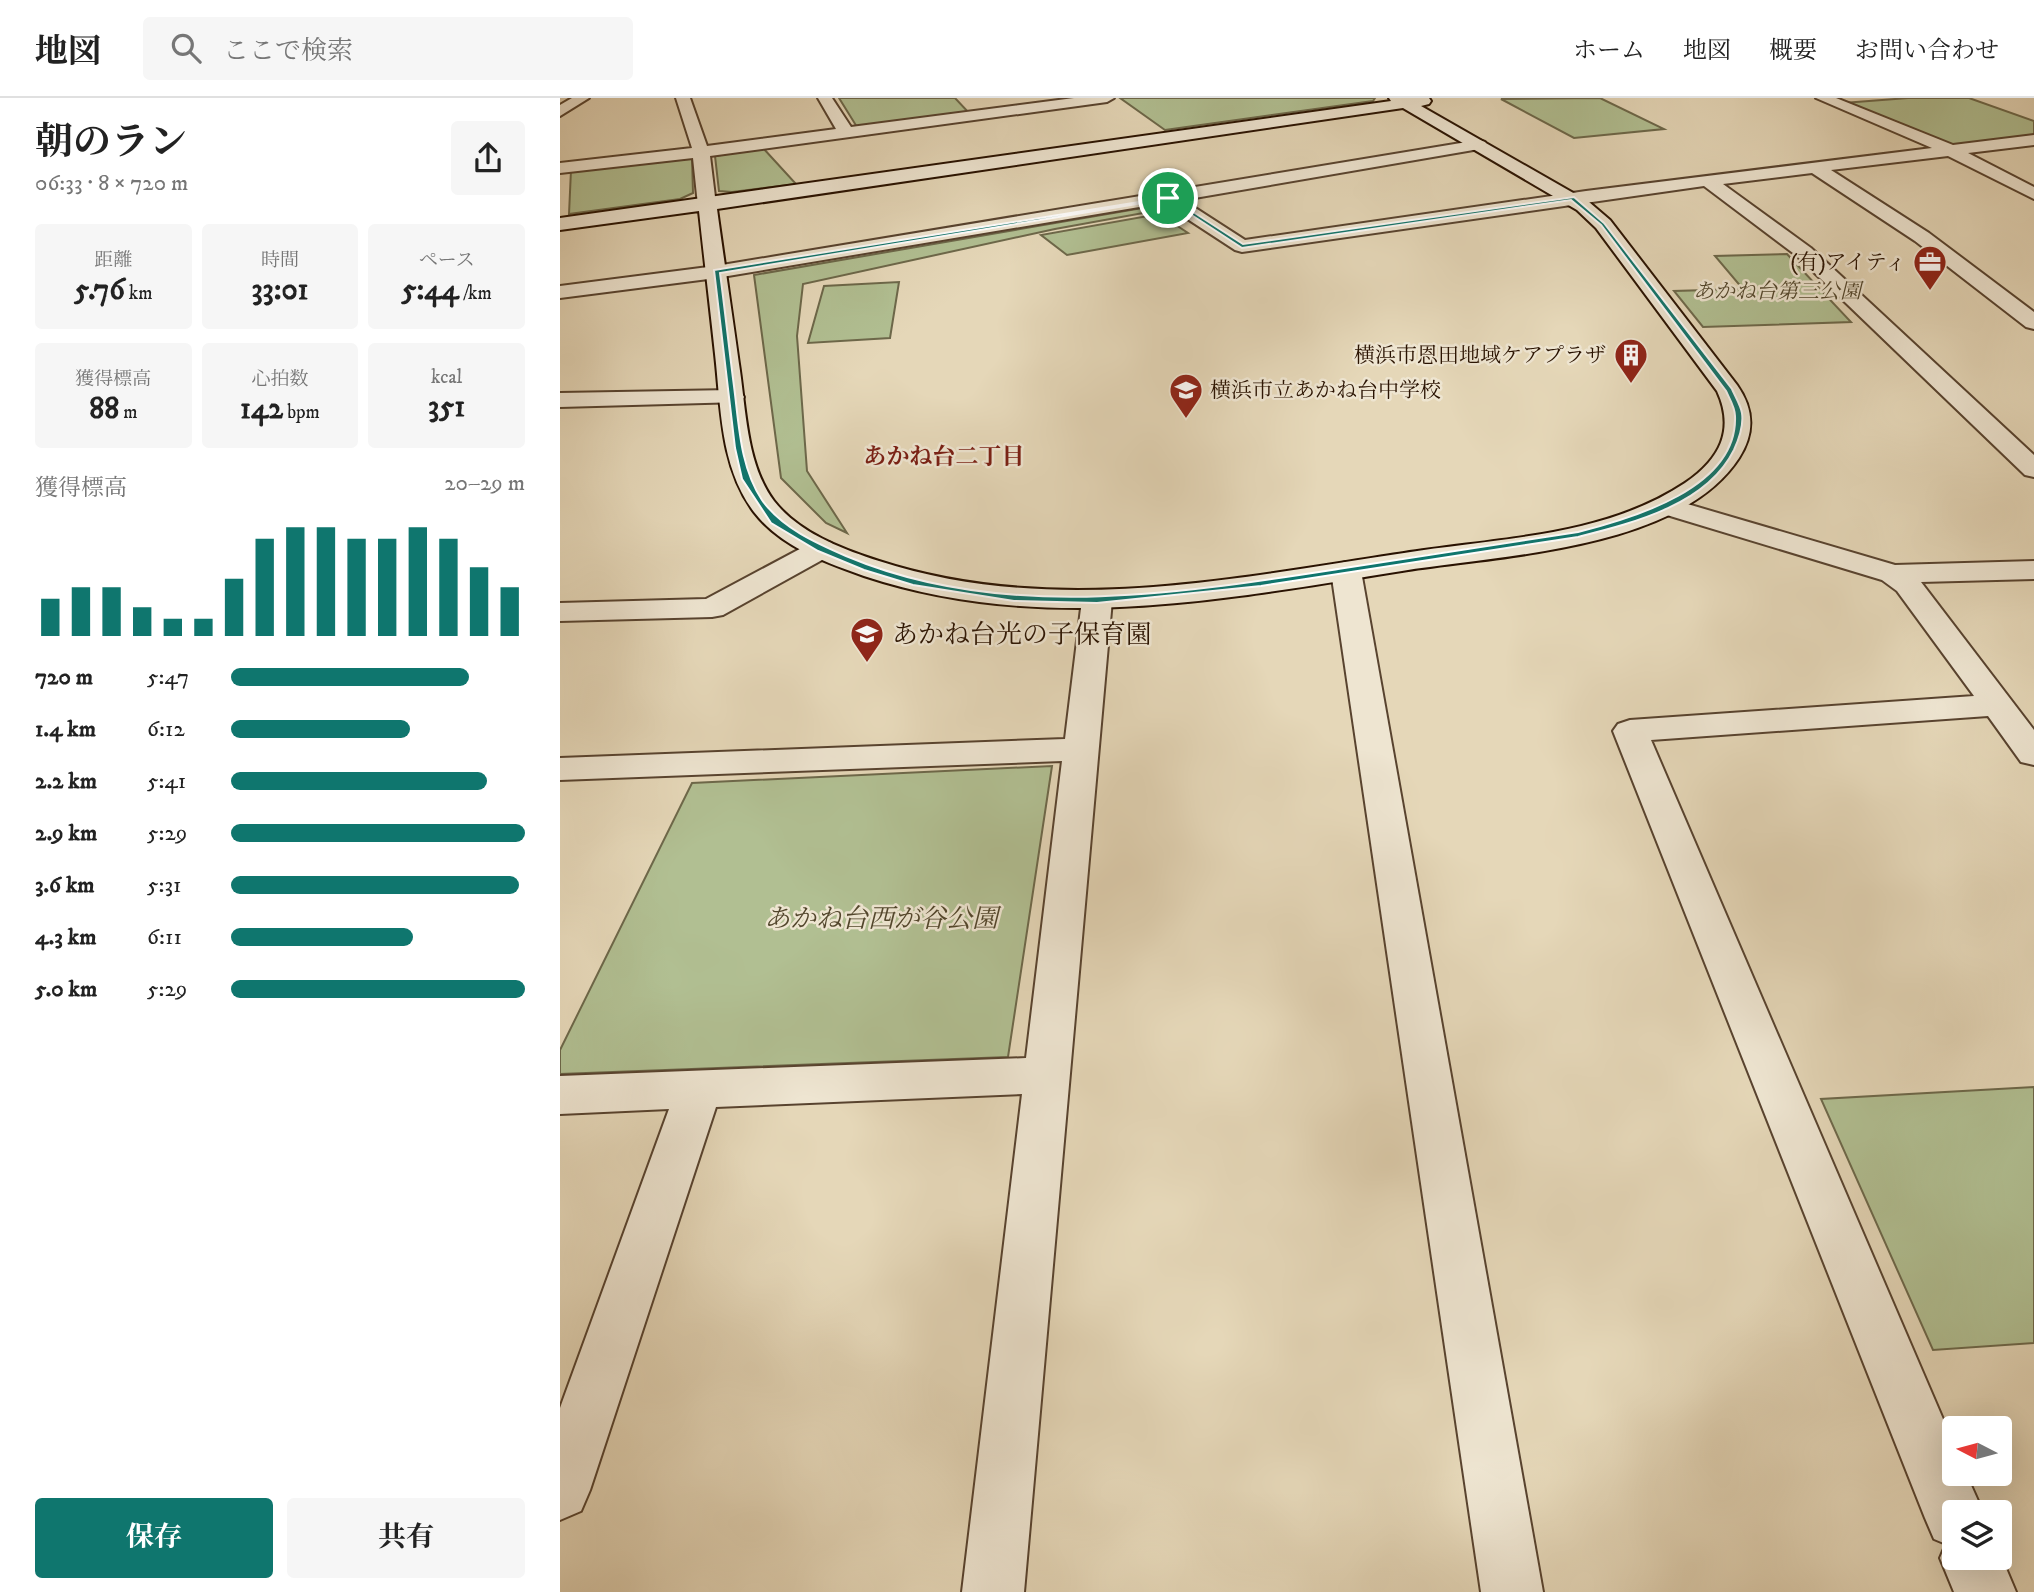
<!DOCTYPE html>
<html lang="ja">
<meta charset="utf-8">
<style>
body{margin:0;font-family:"IM FELL DW Pica","Noto Serif JP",serif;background:#f6f6f6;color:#222;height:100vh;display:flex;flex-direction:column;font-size:26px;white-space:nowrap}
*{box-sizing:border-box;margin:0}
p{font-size:23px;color:#767676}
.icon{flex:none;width:38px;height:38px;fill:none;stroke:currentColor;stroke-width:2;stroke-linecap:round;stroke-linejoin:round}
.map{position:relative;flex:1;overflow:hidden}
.drawer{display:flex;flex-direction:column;background:#fff;width:560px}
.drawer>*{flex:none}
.needle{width:46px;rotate:276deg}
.tools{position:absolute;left:1382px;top:1318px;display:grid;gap:14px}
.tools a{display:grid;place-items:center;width:70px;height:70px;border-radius:7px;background:#fff;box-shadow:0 7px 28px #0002;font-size:35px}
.pin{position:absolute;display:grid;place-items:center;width:60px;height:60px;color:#fff;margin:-30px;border:4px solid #fff;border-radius:50%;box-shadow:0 2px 7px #0007}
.round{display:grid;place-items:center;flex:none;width:74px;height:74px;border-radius:7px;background:#f6f6f6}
.overview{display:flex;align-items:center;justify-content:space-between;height:119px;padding:0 35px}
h1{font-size:38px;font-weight:700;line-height:52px}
.figures{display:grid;grid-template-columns:repeat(3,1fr);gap:10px;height:119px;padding:7px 35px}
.figures div{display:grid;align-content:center;border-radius:7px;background:#f6f6f6;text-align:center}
.figures b{font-size:30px;font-weight:700}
.figures small{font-size:19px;font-weight:400}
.figures p{font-size:19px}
.chart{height:196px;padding:14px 35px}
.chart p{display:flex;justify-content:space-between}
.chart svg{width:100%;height:126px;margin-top:7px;stroke:#0f766e;stroke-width:6}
.cta{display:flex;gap:14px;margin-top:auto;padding:14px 35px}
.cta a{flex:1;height:80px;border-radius:7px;background:#0f766e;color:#fff;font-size:28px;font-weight:700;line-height:80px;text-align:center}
.cta a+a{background:#f6f6f6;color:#222}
ul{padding:0 35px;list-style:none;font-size:23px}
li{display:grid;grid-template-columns:112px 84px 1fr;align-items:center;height:52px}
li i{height:18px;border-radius:9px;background:#0f766e}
header{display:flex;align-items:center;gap:42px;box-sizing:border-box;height:98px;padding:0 35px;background:#fff;border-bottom:2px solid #e0e0e0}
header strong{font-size:33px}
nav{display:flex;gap:38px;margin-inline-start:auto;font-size:24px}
.search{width:490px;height:63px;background:#f6f6f6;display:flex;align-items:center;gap:18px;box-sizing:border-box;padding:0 24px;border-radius:7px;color:#767676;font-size:26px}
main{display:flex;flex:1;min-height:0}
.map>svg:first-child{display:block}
.green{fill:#b1bf92;stroke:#6d684a;stroke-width:2}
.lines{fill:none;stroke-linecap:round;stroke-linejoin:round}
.street-casing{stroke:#58432f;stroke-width:4}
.secondary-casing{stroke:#291201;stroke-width:4}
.street{fill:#eee5d1;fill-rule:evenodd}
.secondary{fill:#eee5d1;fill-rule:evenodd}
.route{fill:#0f766e;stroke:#fff;stroke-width:2;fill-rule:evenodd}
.labels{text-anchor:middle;stroke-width:5;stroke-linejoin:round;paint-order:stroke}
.far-poi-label{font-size:21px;fill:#291201;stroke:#eee5d1;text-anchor:end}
.far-park-label{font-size:21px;font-style:italic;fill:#52462c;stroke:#eee5d1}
.far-neighbourhood-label{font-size:23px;font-weight:bold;fill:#7a1f14;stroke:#eee5d1}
.poi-label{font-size:26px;fill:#291201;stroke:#eee5d1;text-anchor:start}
.park-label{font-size:26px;font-style:italic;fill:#52462c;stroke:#eee5d1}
</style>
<header>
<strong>地図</strong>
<div class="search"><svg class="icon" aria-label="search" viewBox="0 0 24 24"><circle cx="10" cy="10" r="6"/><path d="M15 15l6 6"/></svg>ここで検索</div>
<nav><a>ホーム</a><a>地図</a><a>概要</a><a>お問い合わせ</a></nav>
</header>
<main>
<section class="drawer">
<div class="overview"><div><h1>朝のラン</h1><p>06:33 · 8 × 720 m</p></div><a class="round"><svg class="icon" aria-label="share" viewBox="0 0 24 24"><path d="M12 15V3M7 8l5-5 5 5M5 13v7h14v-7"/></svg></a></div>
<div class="figures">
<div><p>距離</p><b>5.76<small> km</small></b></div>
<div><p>時間</p><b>33:01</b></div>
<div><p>ペース</p><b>5:44<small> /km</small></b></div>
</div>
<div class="figures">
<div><p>獲得標高</p><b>88<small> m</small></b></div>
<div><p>心拍数</p><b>142<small> bpm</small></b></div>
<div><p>kcal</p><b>351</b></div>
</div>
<div class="chart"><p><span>獲得標高</span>20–29 m</p>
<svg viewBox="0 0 160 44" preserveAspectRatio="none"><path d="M5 44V31M15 44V27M25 44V27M35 44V34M45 44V38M55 44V38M65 44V24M75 44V10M85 44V6M95 44V6M105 44V10M115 44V10M125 44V6M135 44V10M145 44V20M155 44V27"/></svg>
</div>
<ul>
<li><b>720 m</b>5:47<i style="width:81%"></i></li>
<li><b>1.4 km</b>6:12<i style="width:61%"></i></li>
<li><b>2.2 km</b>5:41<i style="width:87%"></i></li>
<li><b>2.9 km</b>5:29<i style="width:100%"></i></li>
<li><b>3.6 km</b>5:31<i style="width:98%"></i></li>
<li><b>4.3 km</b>6:11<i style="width:62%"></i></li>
<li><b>5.0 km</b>5:29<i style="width:100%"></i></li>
</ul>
<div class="cta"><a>保存</a><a>共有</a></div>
</section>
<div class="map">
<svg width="1474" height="1494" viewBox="0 0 1474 1494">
<rect width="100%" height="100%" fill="#e5d7b8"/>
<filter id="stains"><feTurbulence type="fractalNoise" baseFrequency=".00286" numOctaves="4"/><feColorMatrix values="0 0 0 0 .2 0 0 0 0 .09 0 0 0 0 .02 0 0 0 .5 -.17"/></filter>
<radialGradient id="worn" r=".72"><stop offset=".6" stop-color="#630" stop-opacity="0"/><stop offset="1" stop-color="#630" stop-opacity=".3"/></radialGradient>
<g class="green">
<polygon points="279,0 395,0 410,16 297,29"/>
<polygon points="560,0 815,0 813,3 605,32"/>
<polygon points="1040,0 1104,31 1014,40 941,1"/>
<polygon points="1348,0 1409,0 1474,23 1474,38 1384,49 1283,5"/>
<polygon points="203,50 236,86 172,94 159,93 155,58"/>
<polygon points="132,60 133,95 120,101 9,116 11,72"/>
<polygon points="594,108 600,112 495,131 243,186 237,238 247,373 287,435 266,425 221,380 194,177"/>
<polygon points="599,116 628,135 507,157 481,137"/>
<polygon points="1227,156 1291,224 1143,229 1114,193 1183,191 1155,158"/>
<polygon points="339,184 330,240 248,245 264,188"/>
<polygon points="492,668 448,959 0,976 0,952 132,685"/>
<polygon points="1474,989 1474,1245 1373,1252 1261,1001"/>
</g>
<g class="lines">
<defs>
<g id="street">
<polygon points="12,0 29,0 0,18 0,7"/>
<polygon points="116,0 130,0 147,48 276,31 258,0 272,0 291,29 514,0 554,0 547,4 150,58 156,107 147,112 138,107 133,60 0,75 0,65 132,50"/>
<polygon points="1256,0 1276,0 1393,47 1474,37 1474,47 1408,55 1474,89 1474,101 1388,58 1271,72 1369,135 1474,214 1474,231 1466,229 1355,143 1252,75 1163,86 1251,150 1474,357 1474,379 1465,377 1237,158 1144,88 682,154 675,152 603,105 156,180 0,200 0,188 156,168 919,42 925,44 927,47 925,50 623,102 685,142 1026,93 1372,50"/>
<polygon points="172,292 181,294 184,299 181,304 0,309 0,295"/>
<polygon points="1107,400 1335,467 1474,463 1474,481 1361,484 1474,632 1474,667 1461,664 1428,618 1091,642 1395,1349 1395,1376 1406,1376 1423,1414 1395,1414 1395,1460 1440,1460 1440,1456 1456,1494 1394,1494 1380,1460 1386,1446 1374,1441 1365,1420 1053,633 1058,626 1070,622 1414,598 1337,493 1322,482 1097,414 1093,408 1097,402"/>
<polygon points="261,442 271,445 276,451 271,457 163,517 152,519 0,523 0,505 146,501 251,445"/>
<polygon points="786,464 797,467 801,473 983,1494 921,1494 771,473 775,467"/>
<polygon points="537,493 548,495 552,502 464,1494 402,1494 462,996 156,1009 30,1392 21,1413 0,1422 0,1310 109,1011 0,1016 0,978 466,960 502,663 0,682 0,660 505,641 522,502 526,495"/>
</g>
<path id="secondary" d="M829,0h40l2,3 -2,3 -8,2 168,96 21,18 127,165c17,24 18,48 2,73 -60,92 -238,97 -337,113 -181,29 -360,64 -538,5 -40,-14 -84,-30 -110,-64 -34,-45 -33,-105 -39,-158 -5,-48 -11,-95 -16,-143l-139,19v-12l831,-117zM843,10l174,102 19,18 121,163c18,39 3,68 -32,92 -81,54 -187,55 -281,70 -174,26 -353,64 -525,8 -37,-12 -80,-28 -105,-60 -28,-37 -28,-93 -35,-137 -7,-52 -15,-103 -22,-155z"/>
</defs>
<use href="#street" class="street-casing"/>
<use href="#secondary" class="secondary-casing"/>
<use href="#street" class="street"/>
<use href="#secondary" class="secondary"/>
</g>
<path class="route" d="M610,99l73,47 331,-47 30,26 128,166c3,7 9,17 10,24 2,13 -3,26 -8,37 -27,55 -101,73 -156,87l-317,49 -164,17 -83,-2 -101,-16 -49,-15 -46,-19 -47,-28 -29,-44 -7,-31 -21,-178zM607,101l75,49 329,-48 30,25 125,166c3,7 9,16 9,25 3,72 -102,102 -157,116 -80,12 -160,24 -240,37 -162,25 -336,53 -492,-13 -30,-13 -64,-28 -84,-56 -22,-33 -23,-76 -28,-114 -5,-38 -9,-76 -14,-113z"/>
<defs>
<symbol id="office-pin" viewBox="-11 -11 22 30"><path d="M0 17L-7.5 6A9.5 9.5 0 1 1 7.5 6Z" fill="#8f2418" stroke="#eee5d1"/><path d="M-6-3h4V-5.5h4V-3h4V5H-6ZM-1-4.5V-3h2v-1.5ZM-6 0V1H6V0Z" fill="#fff"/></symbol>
<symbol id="building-pin" viewBox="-11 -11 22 30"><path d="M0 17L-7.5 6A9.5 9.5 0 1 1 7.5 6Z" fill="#8f2418" stroke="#eee5d1"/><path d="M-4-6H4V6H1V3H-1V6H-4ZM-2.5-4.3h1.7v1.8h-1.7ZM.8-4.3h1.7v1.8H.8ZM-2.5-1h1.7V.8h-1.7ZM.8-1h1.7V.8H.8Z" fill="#fff"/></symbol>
<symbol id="school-pin" viewBox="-11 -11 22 30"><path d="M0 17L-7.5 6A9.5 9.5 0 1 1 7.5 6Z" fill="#8f2418" stroke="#eee5d1"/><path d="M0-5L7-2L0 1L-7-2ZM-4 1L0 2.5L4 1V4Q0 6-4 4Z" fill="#fff"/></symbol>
</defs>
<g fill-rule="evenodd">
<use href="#office-pin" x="1351" y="145" width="38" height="52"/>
<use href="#building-pin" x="1052" y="238" width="38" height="52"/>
<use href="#school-pin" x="607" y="273" width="38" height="52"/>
<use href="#school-pin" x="288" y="517" width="38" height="52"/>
</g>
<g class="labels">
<g class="far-poi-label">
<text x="1346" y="171">(有)アイティ</text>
<text x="1046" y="264">横浜市恩田地域ケアプラザ</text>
<text x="650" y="299" text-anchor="start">横浜市立あかね台中学校</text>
</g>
<g class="far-park-label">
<text x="1217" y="200">あかね台第三公園</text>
</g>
<g class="far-neighbourhood-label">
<text x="384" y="366">あかね台二丁目</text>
</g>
<g class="poi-label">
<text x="332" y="545">あかね台光の子保育園</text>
</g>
<g class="park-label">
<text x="321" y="829">あかね台西が谷公園</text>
</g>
</g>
<rect width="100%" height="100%" filter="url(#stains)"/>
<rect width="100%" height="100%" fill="url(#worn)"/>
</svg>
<div class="tools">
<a><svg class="needle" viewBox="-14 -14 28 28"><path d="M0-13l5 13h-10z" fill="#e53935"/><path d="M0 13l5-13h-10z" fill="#767676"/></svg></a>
<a><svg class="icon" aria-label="layers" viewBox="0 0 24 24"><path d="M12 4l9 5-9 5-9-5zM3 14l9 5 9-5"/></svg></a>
</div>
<div class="pin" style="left:608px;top:100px;background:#1e9e55"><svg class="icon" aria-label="arrive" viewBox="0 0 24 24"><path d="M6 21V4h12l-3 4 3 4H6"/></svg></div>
</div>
</main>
